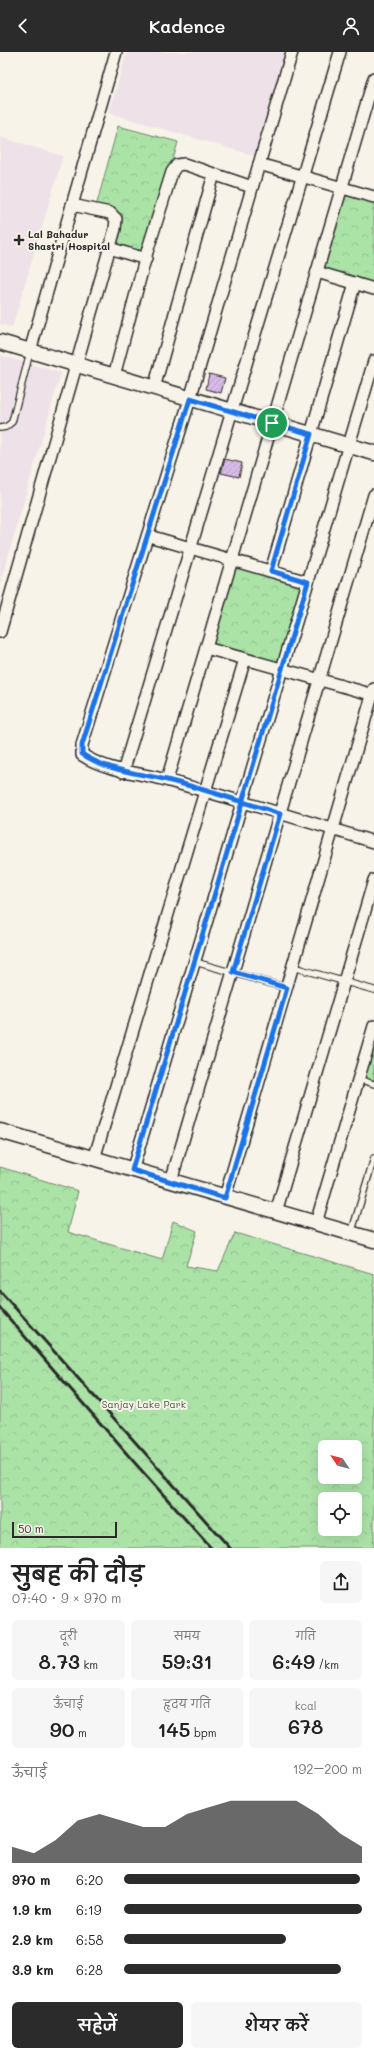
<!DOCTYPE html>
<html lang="hi">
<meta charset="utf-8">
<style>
body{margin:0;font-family:Mali,"Playpen Sans Deva",sans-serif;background:#f6f6f6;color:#222;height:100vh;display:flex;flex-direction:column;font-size:15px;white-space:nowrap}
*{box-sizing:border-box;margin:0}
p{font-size:13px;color:#767676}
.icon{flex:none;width:22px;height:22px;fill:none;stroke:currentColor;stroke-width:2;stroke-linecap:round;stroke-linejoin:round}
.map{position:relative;height:1496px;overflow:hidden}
.sheet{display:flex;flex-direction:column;background:#fff;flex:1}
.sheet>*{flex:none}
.needle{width:26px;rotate:305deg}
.tools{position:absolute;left:318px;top:1388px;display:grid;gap:8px}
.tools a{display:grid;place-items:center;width:44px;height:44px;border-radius:6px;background:#fff;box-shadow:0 4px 16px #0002;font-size:20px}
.scale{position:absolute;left:12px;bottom:10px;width:105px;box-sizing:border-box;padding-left:4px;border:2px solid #2b2b2b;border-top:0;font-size:11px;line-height:14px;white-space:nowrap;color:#2b2b2b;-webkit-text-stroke:3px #f7f3e8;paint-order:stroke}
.pin{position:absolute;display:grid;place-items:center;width:34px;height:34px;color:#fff;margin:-17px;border:2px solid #fff;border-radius:50%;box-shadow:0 1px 4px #0007}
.round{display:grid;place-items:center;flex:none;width:42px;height:42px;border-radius:6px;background:#f6f6f6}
.overview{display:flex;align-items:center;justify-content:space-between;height:68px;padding:0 12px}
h1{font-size:22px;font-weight:600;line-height:30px}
.metrics{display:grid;grid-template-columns:repeat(3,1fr);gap:6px;height:68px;padding:4px 12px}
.metrics div{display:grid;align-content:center;border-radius:6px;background:#f6f6f6;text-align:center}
.metrics b{font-size:20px;font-weight:600}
.metrics small{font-size:11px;font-weight:400}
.metrics p{font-size:11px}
.chart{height:112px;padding:8px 12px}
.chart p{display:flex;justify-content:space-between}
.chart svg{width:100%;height:72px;margin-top:4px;fill:#2b2b2b;opacity:.7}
.primary-button{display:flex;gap:8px;margin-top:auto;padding:8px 12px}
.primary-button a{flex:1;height:46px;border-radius:6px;background:#2b2b2b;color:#fff;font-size:16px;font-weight:600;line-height:46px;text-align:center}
.primary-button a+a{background:#f6f6f6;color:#222}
ul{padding:0 12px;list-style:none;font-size:13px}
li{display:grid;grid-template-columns:64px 48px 1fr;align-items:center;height:30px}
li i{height:10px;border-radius:5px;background:#2b2b2b}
header{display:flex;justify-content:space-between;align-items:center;height:52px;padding:0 12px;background:#2b2b2b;color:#fff;font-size:18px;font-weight:600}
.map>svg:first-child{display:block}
.built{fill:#eee2e8}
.park{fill:url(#park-crowns);stroke:#6b8769;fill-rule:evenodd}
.building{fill:url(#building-hatch);stroke:#2b2b2b}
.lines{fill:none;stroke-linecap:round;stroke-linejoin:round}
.service-casing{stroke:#2b2b2b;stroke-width:8}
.minor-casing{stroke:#2b2b2b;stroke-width:14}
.tertiary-casing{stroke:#2b2b2b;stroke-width:17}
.service{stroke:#f7f3e8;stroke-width:5.5}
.minor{stroke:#f7f3e8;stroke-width:11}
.tertiary{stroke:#f7f3e8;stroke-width:14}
.rail{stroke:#2b2b2b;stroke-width:3}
.route-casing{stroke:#fff;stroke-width:8}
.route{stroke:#1a73e8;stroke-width:5}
.poi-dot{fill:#2b2b2b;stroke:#f7f3e8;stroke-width:1.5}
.labels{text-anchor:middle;stroke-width:4;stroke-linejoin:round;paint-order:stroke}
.poi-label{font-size:10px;font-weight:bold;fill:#2b2b2b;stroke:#f7f3e8;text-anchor:start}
.park-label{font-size:10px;fill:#4b594a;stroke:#f7f3e8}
</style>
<header><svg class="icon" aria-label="back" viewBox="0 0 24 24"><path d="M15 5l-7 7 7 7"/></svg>Kadence<svg class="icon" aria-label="person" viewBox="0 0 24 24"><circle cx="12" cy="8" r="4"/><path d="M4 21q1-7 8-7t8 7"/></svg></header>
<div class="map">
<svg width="374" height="1496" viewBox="0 0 374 1496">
<defs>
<pattern id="park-crowns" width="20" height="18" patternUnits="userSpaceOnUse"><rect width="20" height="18" fill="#abe3a7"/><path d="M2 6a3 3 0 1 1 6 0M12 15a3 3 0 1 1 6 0" fill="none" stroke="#93c390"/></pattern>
<pattern id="building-hatch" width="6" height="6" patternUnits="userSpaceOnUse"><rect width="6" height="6" fill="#d8bae7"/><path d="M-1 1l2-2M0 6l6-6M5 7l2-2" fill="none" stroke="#baa0c6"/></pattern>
</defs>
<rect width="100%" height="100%" fill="#f7f3e8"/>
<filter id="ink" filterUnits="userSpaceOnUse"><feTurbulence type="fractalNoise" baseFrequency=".025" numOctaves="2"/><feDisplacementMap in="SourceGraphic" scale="8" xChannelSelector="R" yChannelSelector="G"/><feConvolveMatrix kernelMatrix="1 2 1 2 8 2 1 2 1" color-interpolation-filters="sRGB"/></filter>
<g filter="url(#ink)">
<g class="built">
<polygon points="127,0 286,0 255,104 109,61"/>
<polygon points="0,85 63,104 12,276 0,272"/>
<polygon points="0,303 61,321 0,532"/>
</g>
<g class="park">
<polygon points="118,74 178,90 147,200 115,192 123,162 96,155"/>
<polygon points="345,140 374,149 374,233 322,218"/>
<polygon points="233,513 304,533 280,613 210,592"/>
<polygon points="374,979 374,1029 360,1025"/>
<path d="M0,1115l78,24 -10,41 94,28 11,-39 24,10 -11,35 32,5 17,-38 139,41v274h-374zM325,1395h30v30h-30zM325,1447h30v30h-30z"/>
</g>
<g class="building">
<polygon points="209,322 225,326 221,341 206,337"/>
<polygon points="225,407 242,411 239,425 221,421"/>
</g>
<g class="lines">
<defs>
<g id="service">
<polyline points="0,376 6,375 12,370 30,300"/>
<polyline points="195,910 287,936"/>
<polyline points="293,915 374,938"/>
<polyline points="358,1027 374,1032"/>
<polyline points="351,1182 374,1106"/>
</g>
<g id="minor">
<path d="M292,0l-102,347 -108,346v10c27,17 57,17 87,26 69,19 137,40 205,61"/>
<polyline points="259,112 374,145"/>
<polyline points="109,196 146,207"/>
<polyline points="317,220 374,237"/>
<polyline points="30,299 116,0"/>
<polyline points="114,324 147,200 172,120 177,113 184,112 252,135"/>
<polyline points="154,336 214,122"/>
<polyline points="149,484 308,530"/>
<polyline points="271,519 355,231"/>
<polyline points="0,580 115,177 116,167 110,161 72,153"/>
<polyline points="206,596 374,643"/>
<polyline points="123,720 340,0"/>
<polyline points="167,728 374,26"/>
<polyline points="94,1107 245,607"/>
<polyline points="132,1119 374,309"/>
<polyline points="171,1129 374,443"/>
<polyline points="225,1145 374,637"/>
<polyline points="276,1160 374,828"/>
<polyline points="316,1171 374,974"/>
</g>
<g id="tertiary">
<polyline points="0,290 374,401"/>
<polyline points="0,1079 374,1188"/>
</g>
</defs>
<use href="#service" class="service-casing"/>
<use href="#minor" class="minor-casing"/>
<use href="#tertiary" class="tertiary-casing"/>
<use href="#service" class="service"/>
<use href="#minor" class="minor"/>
<use href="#tertiary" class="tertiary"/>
<g class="rail">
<polyline points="0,1239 230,1496"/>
<polyline points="0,1256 134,1410 211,1496"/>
</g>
</g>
</g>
<g class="lines" filter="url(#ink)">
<defs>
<path id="route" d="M272,371l-82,-24 -108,346v9c26,17 56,19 85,26 38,9 75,22 113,34l-47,158 54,16 -62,210 -93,-28c59,-196 118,-392 176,-588l-37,-11 40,-137 -39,-11"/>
</defs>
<use href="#route" class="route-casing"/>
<use href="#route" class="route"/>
</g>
<path class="poi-dot" d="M17 182h4v4h4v4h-4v4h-4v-4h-4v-4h4z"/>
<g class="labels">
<g class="poi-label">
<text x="28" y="186">Lal Bahadur<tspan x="28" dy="12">Shastri Hospital</tspan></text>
</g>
<g class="park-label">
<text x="144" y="1356">Sanjay Lake Park</text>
</g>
</g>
</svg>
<div class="tools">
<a><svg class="needle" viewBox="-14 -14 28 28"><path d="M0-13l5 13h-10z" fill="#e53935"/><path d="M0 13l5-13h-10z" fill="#767676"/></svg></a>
<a><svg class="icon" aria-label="locate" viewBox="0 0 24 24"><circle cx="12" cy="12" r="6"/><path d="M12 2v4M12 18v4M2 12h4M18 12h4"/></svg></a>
</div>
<div class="scale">50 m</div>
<div class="pin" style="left:272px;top:371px;background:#1e9e55"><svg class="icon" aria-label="arrive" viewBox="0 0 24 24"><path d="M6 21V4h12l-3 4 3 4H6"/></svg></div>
</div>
<section class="sheet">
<div class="overview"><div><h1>सुबह की दौड़</h1><p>07:40 · 9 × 970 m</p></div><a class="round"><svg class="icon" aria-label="share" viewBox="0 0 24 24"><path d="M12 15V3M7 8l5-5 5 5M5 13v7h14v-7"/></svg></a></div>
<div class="metrics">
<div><p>दूरी</p><b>8.73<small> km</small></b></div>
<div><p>समय</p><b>59:31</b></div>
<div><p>गति</p><b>6:49<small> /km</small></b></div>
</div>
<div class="metrics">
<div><p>ऊँचाई</p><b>90<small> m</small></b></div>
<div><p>हृदय गति</p><b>145<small> bpm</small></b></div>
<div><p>kcal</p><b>678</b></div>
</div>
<div class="chart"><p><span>ऊँचाई</span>192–200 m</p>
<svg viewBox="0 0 160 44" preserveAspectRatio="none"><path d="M0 44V34L10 38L20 30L30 18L40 14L50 18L60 22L70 22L80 14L90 10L100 6L110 6L120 6L130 6L140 14L150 26L160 34V44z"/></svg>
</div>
<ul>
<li><b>970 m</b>6:20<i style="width:99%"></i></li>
<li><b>1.9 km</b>6:19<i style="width:100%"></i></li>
<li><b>2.9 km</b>6:58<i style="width:68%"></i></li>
<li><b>3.9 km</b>6:28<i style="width:91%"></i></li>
</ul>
<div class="primary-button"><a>सहेजें</a><a>शेयर करें</a></div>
</section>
